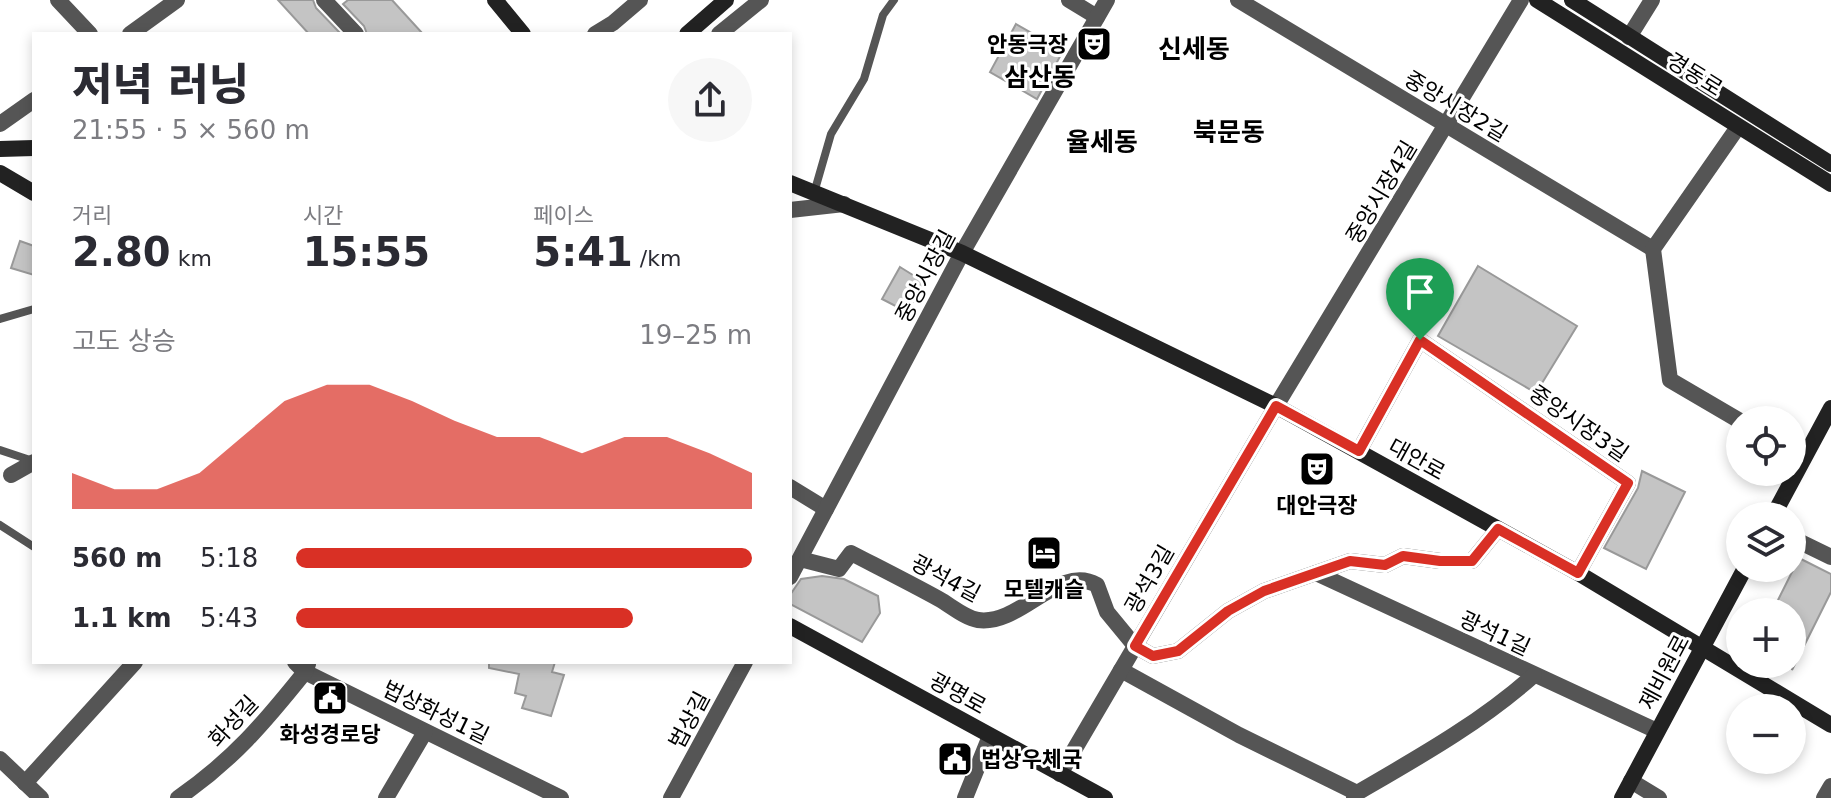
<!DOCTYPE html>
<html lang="ko">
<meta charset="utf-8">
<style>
body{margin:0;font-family:"DejaVu Sans","Noto Sans KR",sans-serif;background:#f7f7f7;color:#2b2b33;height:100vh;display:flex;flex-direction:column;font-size:30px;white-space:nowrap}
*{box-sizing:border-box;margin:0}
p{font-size:26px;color:#7c7c81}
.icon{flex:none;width:44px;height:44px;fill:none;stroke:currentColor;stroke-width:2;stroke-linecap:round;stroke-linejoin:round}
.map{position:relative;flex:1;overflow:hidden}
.panel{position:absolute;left:32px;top:32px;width:760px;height:632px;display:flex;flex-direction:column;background:#fff;border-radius:0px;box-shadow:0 4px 12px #0003}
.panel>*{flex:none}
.buttons{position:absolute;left:1726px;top:406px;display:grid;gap:16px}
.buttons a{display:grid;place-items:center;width:80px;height:80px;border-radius:50%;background:#fff;box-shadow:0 4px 12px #0003;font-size:40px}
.pin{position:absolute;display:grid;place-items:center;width:68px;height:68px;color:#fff;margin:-82px -34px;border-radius:50% 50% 50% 0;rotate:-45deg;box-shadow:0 0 8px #0007}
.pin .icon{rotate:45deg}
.round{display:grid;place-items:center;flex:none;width:84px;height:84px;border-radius:42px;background:#f7f7f7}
.head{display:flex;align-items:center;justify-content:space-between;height:136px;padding:0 40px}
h1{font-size:44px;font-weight:800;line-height:60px}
.figures{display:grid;grid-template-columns:repeat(3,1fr);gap:12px;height:136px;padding:8px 40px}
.figures div{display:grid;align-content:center}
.figures b{font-size:40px;font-weight:800}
.figures small{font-size:22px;font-weight:400}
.figures p{font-size:22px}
.chart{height:224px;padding:16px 40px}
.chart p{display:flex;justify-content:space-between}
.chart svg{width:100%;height:144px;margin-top:8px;fill:#d93025;opacity:.7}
ul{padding:0 40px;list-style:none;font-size:26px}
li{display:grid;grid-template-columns:128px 96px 1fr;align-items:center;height:60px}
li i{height:20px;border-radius:10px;background:#d93025}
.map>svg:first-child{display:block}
.building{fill:#c4c4c4;stroke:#999;stroke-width:2}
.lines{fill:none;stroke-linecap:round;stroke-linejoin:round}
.lane{stroke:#555;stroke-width:8}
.street{stroke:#555;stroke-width:16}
.secondary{stroke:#222;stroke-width:16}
.route-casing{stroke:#fff;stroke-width:16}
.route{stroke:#d93025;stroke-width:10}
.labels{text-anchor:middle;stroke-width:6;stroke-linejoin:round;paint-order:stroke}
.poi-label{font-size:22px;font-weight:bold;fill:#000;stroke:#fff}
.street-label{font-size:22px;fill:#000;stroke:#fff}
.quarter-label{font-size:26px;font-weight:bold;fill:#000;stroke:#fff}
</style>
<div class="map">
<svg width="1831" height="798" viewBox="0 0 1831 798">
<rect width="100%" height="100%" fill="#fff"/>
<g class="building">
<polygon points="278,0 313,0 316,8 341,34 309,34"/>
<polygon points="348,0 392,0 423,34 367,34 364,26 343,4"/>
<polygon points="1016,24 1063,51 1037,99 990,72"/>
<polygon points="20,241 34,246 34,275 11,268"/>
<polygon points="1478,266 1577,326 1536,393 1438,336"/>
<polygon points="900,267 924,282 907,312 882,299"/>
<polygon points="1642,471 1685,492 1646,569 1604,548 1638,488"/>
<polygon points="1799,558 1831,574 1831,592 1792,670 1792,612 1772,612"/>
<polygon points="822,576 844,579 878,596 880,613 862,642 790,604 790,595 801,579"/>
<polygon points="489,662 555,662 552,672 564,675 551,716 522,708 526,696 515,693 519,674 489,668"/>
</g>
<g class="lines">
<g class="lane">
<polyline points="814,193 831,134 864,79 883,15 894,0"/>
<polyline points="0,319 34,309"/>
<polyline points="0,450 33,461"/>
<polyline points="0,525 34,547"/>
</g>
<g class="street">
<polyline points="58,0 90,34"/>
<polyline points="324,0 356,34"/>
<polyline points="1069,0 1097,17"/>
<polyline points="1238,0 1653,249"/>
<polyline points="130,34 177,0"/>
<polyline points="595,34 613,23 640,0"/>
<polyline points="719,34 761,0"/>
<polyline points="1629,37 1652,0"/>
<polyline points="0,124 34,100"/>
<polyline points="1738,127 1653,249 1670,380 1740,421"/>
<polyline points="790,210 844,204"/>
<polyline points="1359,451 1420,340 1628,483 1578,573"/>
<polyline points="11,475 34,462"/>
<polyline points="790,487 826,509"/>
<polyline points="1792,538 1831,557"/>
<path d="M800,559l39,10 12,-16c29,15 59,30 88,46 11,6 26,19 39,21 43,6 80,-57 119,-35l10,27 28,34 18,10 25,-5 50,-40 36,-20 86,-30 35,4 18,-9 37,5h32l26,-32"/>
<polyline points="1316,573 1657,731"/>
<polyline points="790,577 962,253 1107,0"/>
<polyline points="295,662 305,672 561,798"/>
<polyline points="1121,670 1239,735 1357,793"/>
<polyline points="0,759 41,798"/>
<polyline points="1060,774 1276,406 1521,0"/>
<polyline points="1631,781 1659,798"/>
<polyline points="25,783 135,662"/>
<path d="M178,798c55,-38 86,-75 127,-126l3,-8"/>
<polyline points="386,798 425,732"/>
<polyline points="671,798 745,662"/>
<polyline points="965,798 990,736"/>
<path d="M1354,798l3,-5c62,-36 123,-70 177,-118"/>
<polyline points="1824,798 1831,786"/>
</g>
<g class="secondary">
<polyline points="495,0 523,34"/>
<polyline points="1537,0 1831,184"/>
<polyline points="1572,0 1831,164"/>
<polyline points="687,34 726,0"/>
<polyline points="0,149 34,148"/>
<polyline points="0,173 34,193"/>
<polyline points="790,183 962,253 1276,406 1578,573 1831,725"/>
<polyline points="1773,516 1831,408"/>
<polyline points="790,626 1105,798"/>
<polyline points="1622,798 1745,568"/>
</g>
</g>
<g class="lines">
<defs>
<polygon id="route" points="1420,340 1628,483 1578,573 1498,529 1472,561 1440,561 1403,556 1385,565 1350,561 1264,591 1228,611 1178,651 1153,656 1135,646 1276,406 1359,451"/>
</defs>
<use href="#route" class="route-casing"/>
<use href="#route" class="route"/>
</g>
<defs>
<symbol id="theatre-square" viewBox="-11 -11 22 22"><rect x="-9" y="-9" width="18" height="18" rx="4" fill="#000" stroke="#fff"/><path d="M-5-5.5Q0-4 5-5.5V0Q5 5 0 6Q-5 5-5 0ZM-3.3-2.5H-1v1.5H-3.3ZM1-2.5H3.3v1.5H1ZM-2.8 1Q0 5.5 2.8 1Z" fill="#fff"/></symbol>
<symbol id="hotel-square" viewBox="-11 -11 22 22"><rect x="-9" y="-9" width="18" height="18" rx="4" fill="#000" stroke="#fff"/><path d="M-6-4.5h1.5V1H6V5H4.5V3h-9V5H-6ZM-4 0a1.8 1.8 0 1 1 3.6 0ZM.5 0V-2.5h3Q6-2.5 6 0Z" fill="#fff"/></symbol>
<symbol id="civic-square" viewBox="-11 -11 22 22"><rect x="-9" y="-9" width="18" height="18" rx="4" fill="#000" stroke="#fff"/><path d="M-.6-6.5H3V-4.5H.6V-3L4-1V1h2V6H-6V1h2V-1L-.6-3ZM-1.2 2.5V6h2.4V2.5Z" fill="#fff"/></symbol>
</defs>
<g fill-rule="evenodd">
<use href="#theatre-square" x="1074" y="24" width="40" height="40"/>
<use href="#theatre-square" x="1297" y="449" width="40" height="40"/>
<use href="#hotel-square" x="1024" y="533" width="40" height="40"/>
<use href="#civic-square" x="310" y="678" width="40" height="40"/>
<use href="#civic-square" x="935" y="739" width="40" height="40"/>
</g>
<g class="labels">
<g class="poi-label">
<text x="1068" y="52" text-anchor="end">안동극장</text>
<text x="1317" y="513">대안극장</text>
<text x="1044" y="597">모텔캐슬</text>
<text x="330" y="742">화성경로당</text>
<text x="981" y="767" text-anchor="start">법상우체국</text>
</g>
<g class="street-label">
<text transform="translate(1695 74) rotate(32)" y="8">경동로</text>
<text transform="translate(1456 106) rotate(31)" y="8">중앙시장2길</text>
<text transform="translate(1381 192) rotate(-59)" y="8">중앙시장4길</text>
<text transform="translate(925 276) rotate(-62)" y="8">중앙시장길</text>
<text transform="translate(1579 423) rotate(35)" y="8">중앙시장3길</text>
<text transform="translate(1417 459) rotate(29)" y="8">대안로</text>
<text transform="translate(946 578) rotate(28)" y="8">광석4길</text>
<text transform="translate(1149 579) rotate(-60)" y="8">광석3길</text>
<text transform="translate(1495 633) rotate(25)" y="8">광석1길</text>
<text transform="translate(1664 672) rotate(-62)" y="8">제비원로</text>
<text transform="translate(958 693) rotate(29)" y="8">광명로</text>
<text transform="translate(436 712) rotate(26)" y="8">법상화성1길</text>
<text transform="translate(689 720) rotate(-62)" y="8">법상길</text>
<text transform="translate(233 721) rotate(-47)" y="8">화성길</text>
</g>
<g class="quarter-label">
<text x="1194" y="58">신세동</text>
<text x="1040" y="86">삼산동</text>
<text x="1229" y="141">북문동</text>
<text x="1102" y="151">율세동</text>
</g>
</g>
</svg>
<div class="buttons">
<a><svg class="icon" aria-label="locate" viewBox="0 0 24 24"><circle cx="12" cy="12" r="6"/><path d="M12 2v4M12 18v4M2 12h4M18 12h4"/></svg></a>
<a><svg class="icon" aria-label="layers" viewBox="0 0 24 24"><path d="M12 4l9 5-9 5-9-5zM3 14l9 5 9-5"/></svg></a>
<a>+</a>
<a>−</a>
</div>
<div class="pin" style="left:1420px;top:340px;background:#1e9e55"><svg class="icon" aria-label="arrive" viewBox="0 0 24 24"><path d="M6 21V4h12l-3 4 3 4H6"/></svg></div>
<section class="panel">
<div class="head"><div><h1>저녁 러닝</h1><p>21:55 · 5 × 560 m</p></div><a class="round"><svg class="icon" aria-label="share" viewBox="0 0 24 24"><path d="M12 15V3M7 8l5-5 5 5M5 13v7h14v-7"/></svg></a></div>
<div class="figures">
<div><p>거리</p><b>2.80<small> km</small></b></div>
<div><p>시간</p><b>15:55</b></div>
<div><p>페이스</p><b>5:41<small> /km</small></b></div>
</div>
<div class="chart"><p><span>고도 상승</span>19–25 m</p>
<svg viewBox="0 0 160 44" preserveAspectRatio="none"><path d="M0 44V33L10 38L20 38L30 33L40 22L50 11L60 6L70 6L80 11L90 17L100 22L110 22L120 27L130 22L140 22L150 27L160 33V44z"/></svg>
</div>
<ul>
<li><b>560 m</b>5:18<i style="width:100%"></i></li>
<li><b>1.1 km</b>5:43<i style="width:74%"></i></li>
</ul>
</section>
</div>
